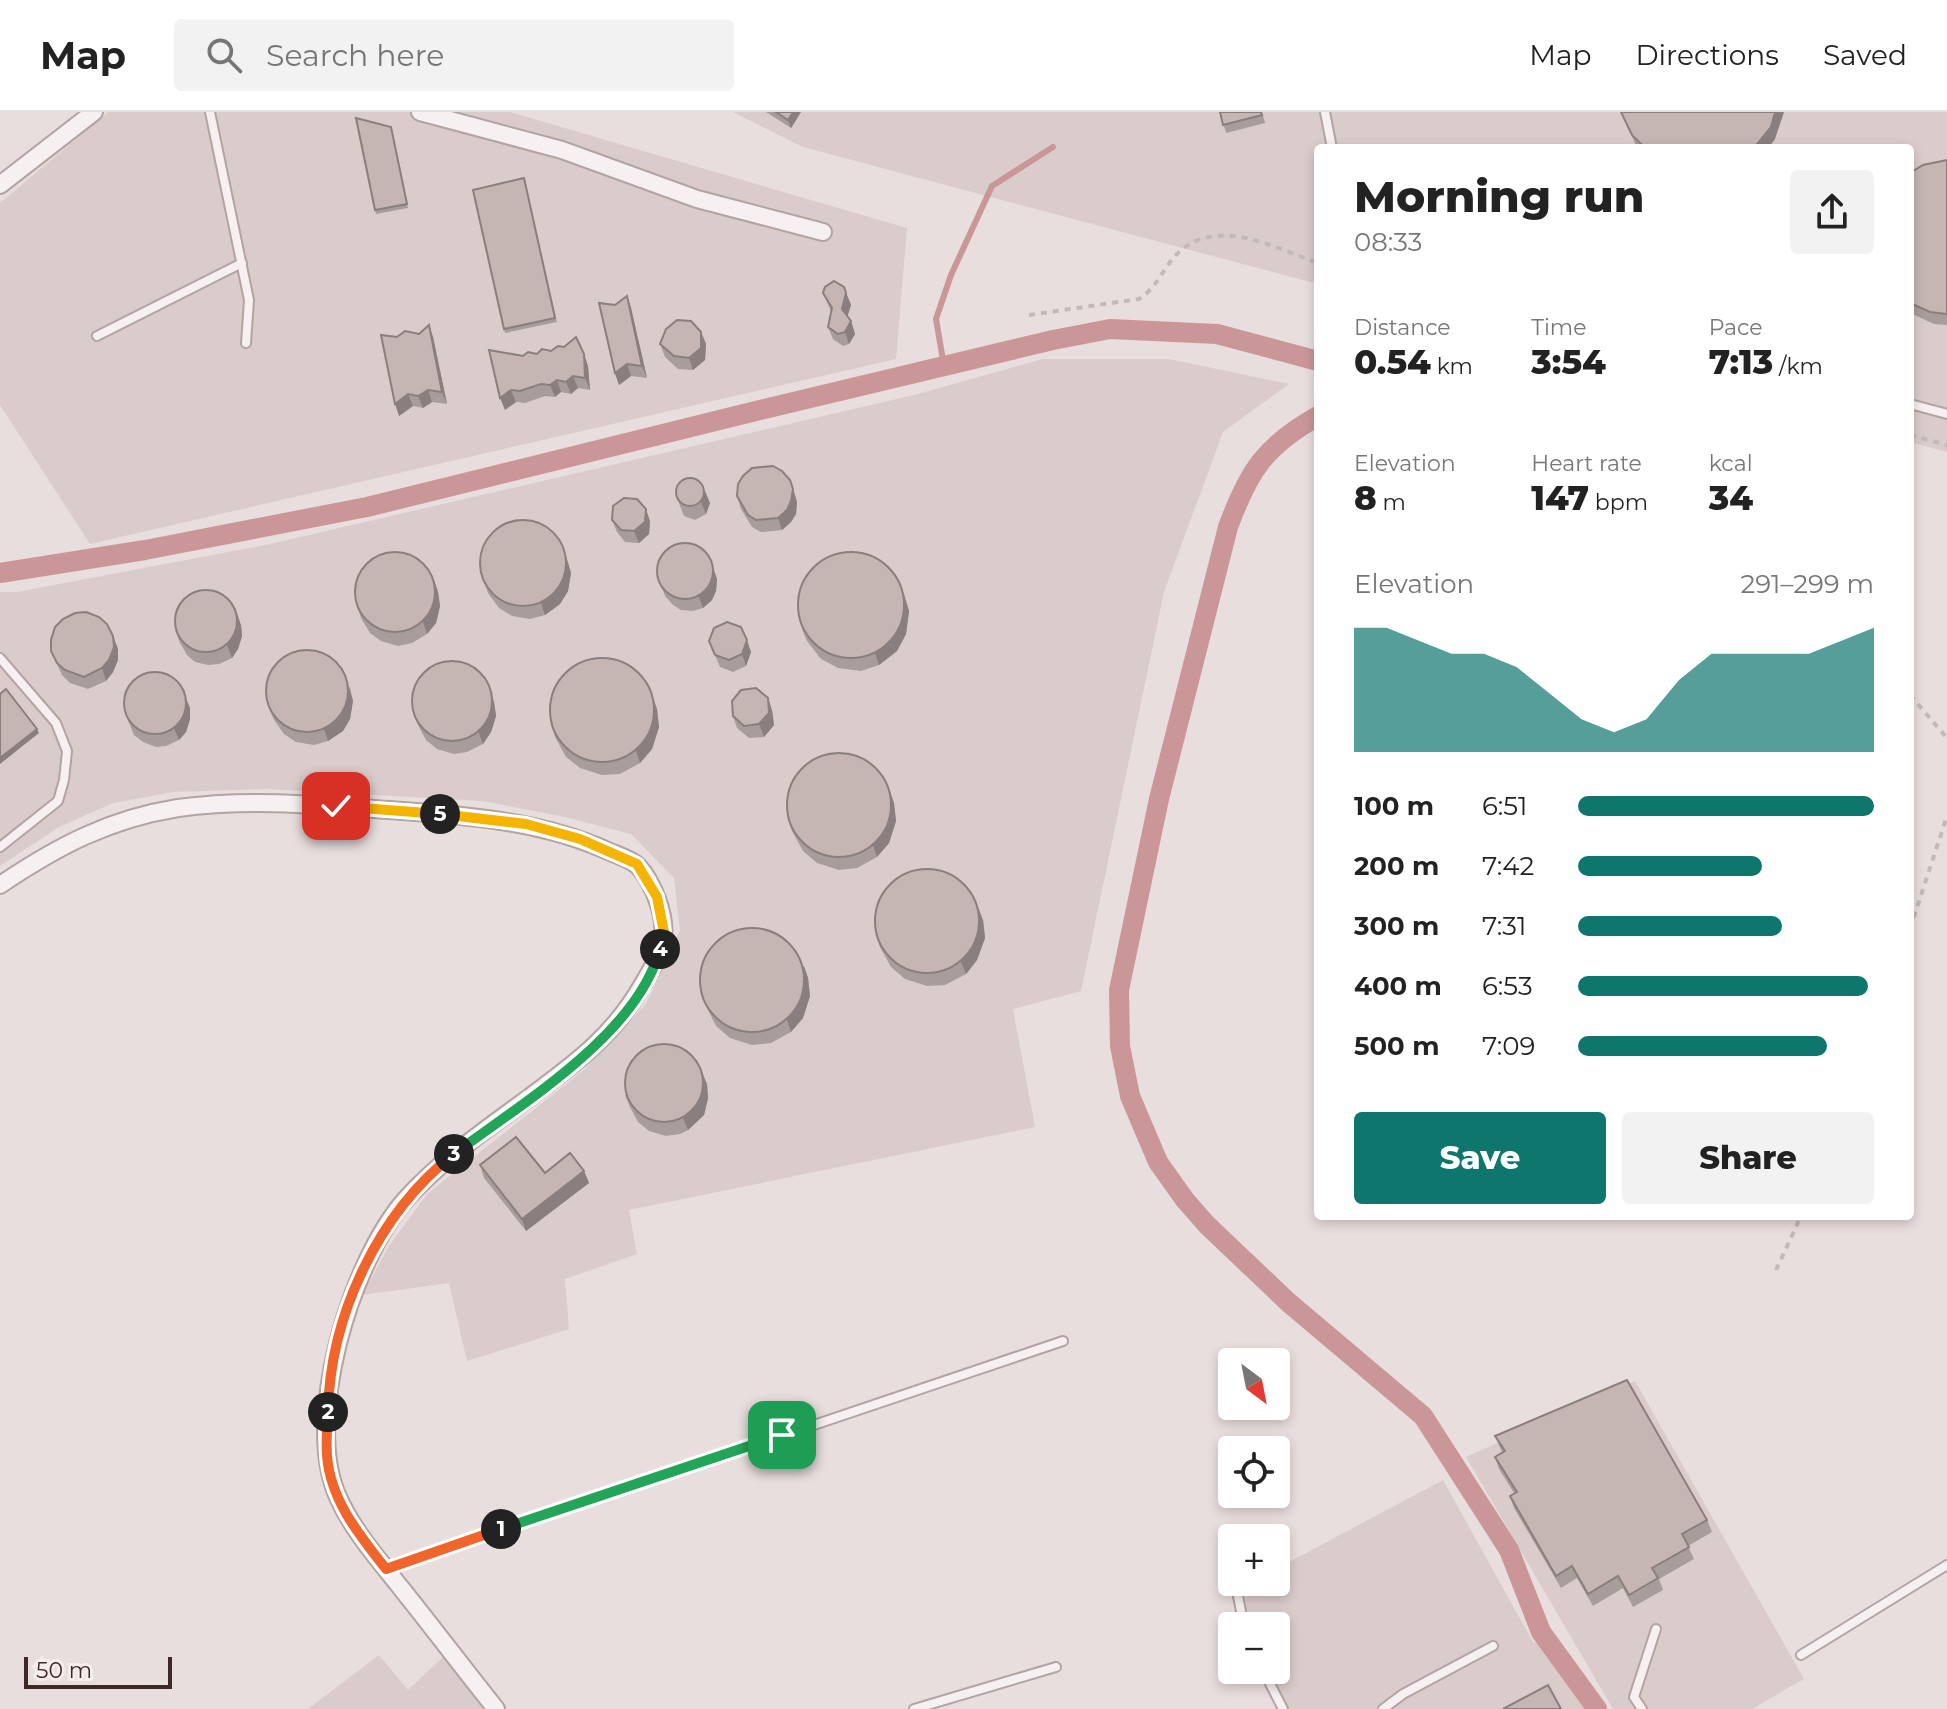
<!DOCTYPE html>
<meta charset="utf-8">
<style>
body{margin:0;font-family:Montserrat,sans-serif;background:#f2f2f2;color:#222;height:100vh;display:flex;flex-direction:column;font-size:30px;white-space:nowrap}
*{box-sizing:border-box;margin:0}
p{font-size:26px;color:#767676}
.icon{flex:none;width:44px;height:44px;fill:none;stroke:currentColor;stroke-width:2;stroke-linecap:round;stroke-linejoin:round}
.map{position:relative;flex:1;overflow:hidden}
.panel{position:absolute;left:1314px;top:32px;width:600px;height:1076px;display:flex;flex-direction:column;background:#fff;border-radius:8px;box-shadow:0 4px 12px #0003}
.panel>*{flex:none}
.needle{width:52px;rotate:148deg}
.buttons{position:absolute;left:1218px;top:1236px;display:grid;gap:16px}
.buttons a{display:grid;place-items:center;width:72px;height:72px;border-radius:8px;background:#fff;box-shadow:0 4px 12px #0003;font-size:40px}
.scale{position:absolute;left:24px;bottom:20px;width:148px;box-sizing:border-box;padding-left:8px;border:4px solid #402826;border-top:0;font-size:22px;line-height:28px;white-space:nowrap;color:#402826;-webkit-text-stroke:6px #f6eded;paint-order:stroke}
.pin{position:absolute;display:grid;place-items:center;width:68px;height:68px;color:#fff;margin:-34px;border-radius:16px;box-shadow:0 4px 12px #0006}
.km{position:absolute;width:40px;height:40px;margin:-20px;border-radius:50%;background:#222;color:#fff;font-size:22px;line-height:40px;text-align:center}
.round{display:grid;place-items:center;flex:none;width:84px;height:84px;border-radius:8px;background:#f2f2f2}
.summary{display:flex;align-items:center;justify-content:space-between;height:136px;padding:0 40px}
h1{font-size:44px;font-weight:800;line-height:60px}
.metrics{display:grid;grid-template-columns:repeat(3,1fr);gap:12px;height:136px;padding:8px 40px}
.metrics div{display:grid;align-content:center}
.metrics b{font-size:34px;font-weight:800}
.metrics small{font-size:22px;font-weight:400}
.metrics p{font-size:22px}
.chart{height:224px;padding:16px 40px}
.chart p{display:flex;justify-content:space-between}
.chart svg{width:100%;height:144px;margin-top:8px;fill:#0f766e;opacity:.7}
.cta{display:flex;gap:16px;margin-top:auto;padding:16px 40px}
.cta a{flex:1;height:92px;border-radius:8px;background:#0f766e;color:#fff;font-size:32px;font-weight:800;line-height:92px;text-align:center}
.cta a+a{background:#f2f2f2;color:#222}
ul{padding:0 40px;list-style:none;font-size:26px}
li{display:grid;grid-template-columns:128px 96px 1fr;align-items:center;height:60px}
li i{height:20px;border-radius:10px;background:#0f766e}
header{display:flex;align-items:center;gap:48px;box-sizing:border-box;height:112px;padding:0 40px;background:#fff;border-bottom:2px solid #e0e0e0}
header strong{font-size:38px}
nav{display:flex;gap:44px;margin-inline-start:auto;font-size:28px}
.search{width:560px;height:72px;background:#f2f2f2;display:flex;align-items:center;gap:20px;box-sizing:border-box;padding:0 28px;border-radius:8px;color:#767676;font-size:30px}
.map>svg:first-child{display:block}
.built{fill:#dacccb}
.lines{fill:none;stroke-linecap:round;stroke-linejoin:round}
.stream{stroke:#cb9698;stroke-width:6}
.canal{stroke:#cb9698;stroke-width:20}
.service-casing{stroke:#b2a4a2;stroke-width:12}
.minor-casing{stroke:#b2a4a2;stroke-width:20}
.path{stroke:#c3b9b7;stroke-width:4;stroke-dasharray:6 6;stroke-linecap:butt}
.service{stroke:#f6f1f0;stroke-width:8}
.minor{stroke:#f6f1f0;stroke-width:16}
.wall{fill:#a99d9b}
.shaded-wall{fill:#8a7f7e}
.building{fill:#c5b6b4;stroke:#8a7f7e;stroke-width:2}
.split-1-casing{stroke:#fff;stroke-width:16}
.split-2-casing{stroke:#fff;stroke-width:16}
.split-3-casing{stroke:#fff;stroke-width:16}
.split-4-casing{stroke:#fff;stroke-width:16}
.split-5-casing{stroke:#fff;stroke-width:16}
.split-6-casing{stroke:#fff;stroke-width:16}
.split-1{stroke:#22a559;stroke-width:10}
.split-2{stroke:#f0652b;stroke-width:10}
.split-3{stroke:#f0652b;stroke-width:10}
.split-4{stroke:#22a559;stroke-width:10}
.split-5{stroke:#f5b400;stroke-width:10}
.split-6{stroke:#f5b400;stroke-width:10}
</style>
<header>
<strong>Map</strong>
<div class="search"><svg class="icon" aria-label="search" viewBox="0 0 24 24"><circle cx="10" cy="10" r="6"/><path d="M15 15l6 6"/></svg>Search here</div>
<nav><a>Map</a><a>Directions</a><a>Saved</a></nav>
</header>
<div class="map">
<svg width="1947" height="1597" viewBox="0 0 1947 1597">
<rect width="100%" height="100%" fill="#e8dedd"/>
<g class="built">
<polygon points="108,0 510,0 907,116 896,247 90,432 0,293 0,91"/>
<polygon points="733,0 1947,0 1947,340 1910,330 1910,36 1318,36 1318,172 803,35"/>
<polygon points="1043,247 1169,247 1289,272 1223,320 1164,480 1081,879 1013,897 1035,1015 629,1098 637,1142 565,1167 569,1217 467,1249 449,1171 362,1183 389,1134 427,1082 584,958 646,892 680,819 674,766 631,722 565,705 483,689 266,677 174,680 113,691 59,715 0,754 0,480 17,480 270,432 914,283"/>
<polygon points="1635,1269 1804,1567 1752,1597 1613,1597 1466,1345"/>
<polygon points="1443,1368 1533,1530 1549,1534 1592,1597 1289,1597 1270,1558 1276,1558 1276,1514 1248,1514 1244,1474 1252,1470 1276,1470 1276,1457"/>
<polygon points="379,1543 408,1578 443,1545 484,1597 308,1597"/>
</g>
<g class="lines">
<polyline class="stream" points="944,254 936,207 951,163 992,74 1053,35"/>
<g class="canal">
<path d="M1318,304c-53,30 -69,54 -90,111l-69,272 -40,191 1,56 10,50 28,66 27,38 22,25 81,77 135,114 86,134 32,82 56,77"/>
<polyline points="0,461 145,438 367,395 760,298 1053,228 1110,217 1217,222 1318,249"/>
</g>
<defs>
<g id="service">
<polyline points="210,0 249,188 246,231"/>
<polyline points="1325,0 1332,36"/>
<polyline points="97,224 242,151"/>
<polyline points="1910,292 1947,302"/>
<polyline points="0,546 56,611 67,639 64,668 58,689 0,735"/>
<polyline points="1264,1426 1267,1423"/>
<polyline points="387,1457 1063,1229"/>
<polyline points="1239,1470 1238,1484 1244,1514"/>
<polyline points="1801,1543 1947,1453"/>
<polyline points="1263,1558 1283,1597"/>
<polyline points="914,1597 1056,1555"/>
<polyline points="1383,1597 1403,1582 1493,1534"/>
<polyline points="1642,1597 1634,1585 1656,1517"/>
</g>
<g id="minor">
<polyline points="420,0 562,38 697,87 823,120"/>
<polyline points="0,73 94,0"/>
<path d="M0,773c58,-39 109,-66 178,-77 65,-9 132,-4 196,1 80,6 161,9 234,42 9,4 23,8 30,15 15,16 28,50 25,71 -3,18 -11,32 -20,47 -29,51 -66,78 -113,113 -43,32 -89,63 -125,103 -54,62 -102,220 -67,297 15,34 41,63 63,91 32,40 63,81 95,121"/>
</g>
</defs>
<use href="#service" class="service-casing"/>
<use href="#minor" class="minor-casing"/>
<g class="path">
<path d="M1029,203l110,-16c19,-12 24,-32 40,-47 40,-36 96,-4 139,11"/>
<polyline points="1910,323 1947,333"/>
<polyline points="1910,583 1947,626"/>
<polyline points="1910,817 1947,704"/>
<polyline points="1776,1158 1801,1104"/>
</g>
<use href="#service" class="service"/>
<use href="#minor" class="minor"/>
</g>
<g class="wall">
<polygon points="766,0 801,0 791,16"/>
<polygon points="1220,0 1262,0 1265,11 1226,21"/>
<polygon points="1621,0 1775,27 1768,36 1637,36"/>
<polygon points="392,19 408,96 376,102 375,98"/>
<polygon points="1947,48 1947,213 1934,212 1910,201 1910,61"/>
<polygon points="524,66 557,210 505,221 504,217"/>
<polygon points="844,175 851,193 847,205 851,209 855,222 849,232 843,234 833,227 828,215 831,199 823,181"/>
<polygon points="627,184 631,196 647,266 631,264 619,273 615,261 615,193"/>
<polygon points="429,213 433,225 447,292 432,290 423,296 413,294 399,304 397,225 419,222"/>
<polygon points="701,220 706,232 705,248 693,258 678,257 665,245 660,232"/>
<polygon points="523,244 588,254 590,278 578,276 571,282 561,280 555,285 545,284 525,291 516,290 505,298"/>
<polygon points="790,368 797,390 796,402 791,410 782,418 761,420 752,415 741,397 737,384"/>
<polygon points="675,381 710,391 706,402 695,408 684,404"/>
<polygon points="612,408 650,409 649,422 639,431 625,430 617,420"/>
<polygon points="563,434 571,461 568,479 560,492 545,503 530,507 512,504 499,496 488,481 484,469"/>
<polygon points="657,463 717,467 716,479 712,488 703,496 693,499 681,498 673,493 665,484"/>
<polygon points="434,468 438,480 440,494 436,511 427,522 412,531 398,534 381,529 370,521 361,506 357,493"/>
<polygon points="904,481 909,499 906,522 897,539 879,553 861,559 838,556 821,547 807,529 802,517"/>
<polygon points="241,513 242,524 238,537 232,546 219,552 208,553 195,550 187,543 180,531 175,518"/>
<polygon points="113,524 118,537 118,548 113,560 106,569 88,577 70,571 62,563 51,539"/>
<polygon points="709,529 751,540 746,554 733,560 720,555"/>
<polygon points="350,575 353,589 350,607 343,619 328,629 314,633 296,630 284,622 274,608 269,596"/>
<polygon points="490,578 494,590 496,604 491,620 483,632 467,640 454,642 437,637 426,628 418,613 413,601"/>
<polygon points="185,584 190,596 190,607 186,620 179,628 166,634 156,635 143,630 134,623 124,599"/>
<polygon points="657,597 659,615 652,637 640,651 620,662 602,663 580,656 566,645 555,625 551,612"/>
<polygon points="772,598 774,613 764,625 749,626 737,616 733,604"/>
<polygon points="894,691 896,709 889,731 877,745 857,756 839,758 817,751 803,739 792,719 788,707"/>
<polygon points="983,808 985,826 977,848 966,862 945,873 927,874 905,867 891,855 880,835 876,823"/>
<polygon points="804,854 808,866 810,884 803,906 791,920 771,931 752,933 730,926 716,914 706,894 701,881"/>
<polygon points="707,972 708,986 704,1003 688,1018 680,1022 666,1024 649,1019 638,1010 630,995 625,983"/>
<polygon points="480,1053 545,1061 584,1059 589,1071 526,1119 484,1066"/>
<polygon points="1495,1324 1707,1408 1712,1420 1688,1434 1694,1447 1659,1467 1663,1478 1633,1495 1623,1476 1593,1494 1577,1466 1561,1476 1514,1396 1510,1384 1514,1381 1499,1357 1495,1345 1502,1340"/>
</g>
<g class="shaded-wall">
<polygon points="793,0 801,0 791,16 788,8"/>
<polygon points="1775,0 1784,0 1775,27 1768,36 1754,36"/>
<polygon points="846,181 851,193 846,209 842,197"/>
<polygon points="627,184 631,196 647,266 642,254"/>
<polygon points="851,209 855,222 849,232 845,220"/>
<polygon points="429,213 433,225 447,292 442,280"/>
<polygon points="701,220 706,232 705,248 693,258 689,246"/>
<polygon points="584,242 588,254 590,278 585,266"/>
<polygon points="627,252 631,264 619,273 615,261"/>
<polygon points="573,264 578,276 571,282 566,270"/>
<polygon points="557,268 561,280 555,285 550,273"/>
<polygon points="428,278 432,290 423,296 418,284"/>
<polygon points="511,278 516,290 505,298 500,286"/>
<polygon points="408,282 413,294 399,304 395,292"/>
<polygon points="793,377 797,390 796,402 791,410 782,418 778,406"/>
<polygon points="705,379 710,391 706,402 701,390"/>
<polygon points="646,397 650,409 649,422 639,431 634,419"/>
<polygon points="563,434 571,461 568,479 560,492 545,503 541,491"/>
<polygon points="710,446 717,467 716,479 712,488 703,496 698,483"/>
<polygon points="434,468 438,480 440,494 436,511 427,522 423,510"/>
<polygon points="899,469 909,499 906,522 897,539 879,553 875,541"/>
<polygon points="237,501 241,513 242,524 238,537 232,546 227,533"/>
<polygon points="113,524 118,537 118,548 113,560 106,569 102,556"/>
<polygon points="747,528 751,540 746,554 742,542"/>
<polygon points="345,563 353,589 350,607 343,619 328,629 324,617"/>
<polygon points="490,578 494,590 496,604 491,620 483,632 478,619"/>
<polygon points="185,584 190,596 190,607 186,620 179,628 174,616"/>
<polygon points="653,585 657,597 659,615 652,637 640,651 636,639"/>
<polygon points="768,586 772,598 774,613 764,625 759,612"/>
<polygon points="37,617 39,621 0,652 0,646"/>
<polygon points="890,679 894,691 896,709 889,731 877,745 873,733"/>
<polygon points="978,795 983,808 985,826 977,848 966,862 961,850"/>
<polygon points="804,854 808,866 810,884 803,906 791,920 787,908"/>
<polygon points="702,960 707,972 708,986 704,1003 688,1018 683,1006"/>
<polygon points="584,1059 589,1071 526,1119 522,1107"/>
</g>
<g class="building">
<polygon points="776,0 793,0 788,8"/>
<polygon points="1220,0 1261,0 1262,3 1223,13"/>
<polygon points="1621,0 1775,0 1771,15 1754,36 1645,36 1632,23"/>
<polygon points="356,6 391,15 407,92 375,98"/>
<polygon points="1947,48 1947,202 1930,200 1910,191 1910,61 1923,53"/>
<polygon points="524,66 555,206 504,217 473,78"/>
<polygon points="834,169 844,175 846,181 842,197 851,209 845,220 838,222 828,215 832,196 823,181 825,175"/>
<polygon points="627,184 642,254 627,252 615,261 599,191 615,193"/>
<polygon points="677,208 691,209 701,220 701,236 689,246 674,244 660,232 666,217"/>
<polygon points="429,213 442,280 428,278 418,284 408,282 395,292 381,223 397,225 405,219 419,222"/>
<polygon points="576,225 584,242 585,266 573,264 566,270 557,268 550,273 541,272 520,279 511,278 500,286 489,238 523,244 528,240 537,242 542,237 551,239 558,234 564,235"/>
<polygon points="773,354 782,359 790,368 793,377 791,389 787,398 778,406 756,408 748,403 737,384 738,372 743,364 752,356"/>
<circle cx="690" cy="380" r="14"/>
<polygon points="624,386 637,387 646,397 645,410 634,419 621,418 612,408 613,394"/>
<circle cx="523" cy="451" r="43"/>
<circle cx="685" cy="459" r="28"/>
<circle cx="395" cy="480" r="40"/>
<circle cx="851" cy="493" r="53"/>
<circle cx="206" cy="509" r="31"/>
<polygon points="86,500 99,505 107,512 113,524 114,535 109,548 102,556 84,565 65,558 57,551 51,539 51,528 55,515 63,507 75,501"/>
<polygon points="727,510 741,515 747,528 742,542 729,548 715,543 709,529 714,516"/>
<circle cx="307" cy="579" r="41"/>
<circle cx="602" cy="598" r="52"/>
<circle cx="452" cy="589" r="40"/>
<circle cx="155" cy="591" r="31"/>
<polygon points="756,576 768,586 769,601 759,612 744,614 733,604 732,589 741,578"/>
<polygon points="6,577 37,617 0,646 0,582"/>
<circle cx="839" cy="693" r="52"/>
<circle cx="927" cy="809" r="52"/>
<circle cx="752" cy="868" r="52"/>
<circle cx="664" cy="971" r="39"/>
<polygon points="516,1025 545,1061 570,1041 584,1059 522,1107 480,1053"/>
<polygon points="1627,1268 1707,1408 1682,1422 1689,1435 1652,1456 1658,1466 1629,1483 1618,1464 1588,1482 1572,1454 1556,1464 1510,1384 1517,1380 1495,1345 1505,1339 1495,1324"/>
<polygon points="1548,1573 1561,1597 1503,1597"/>
</g>
<g class="lines">
<defs>
<polyline id="split-1" points="501,1417 782,1323"/>
<path id="split-2" d="M328,1300c-1,14 -2,29 -1,43 3,45 33,81 59,114l115,-40"/>
<path id="split-3" d="M328,1300c2,-96 50,-199 126,-258"/>
<path id="split-4" d="M454,1042c68,-51 183,-119 206,-205"/>
<polyline id="split-5" points="440,702 526,712 580,727 637,752 657,785 664,820 660,837"/>
<polyline id="split-6" points="336,694 440,702"/>
</defs>
<use href="#split-1" class="split-1-casing"/>
<use href="#split-2" class="split-2-casing"/>
<use href="#split-3" class="split-3-casing"/>
<use href="#split-4" class="split-4-casing"/>
<use href="#split-5" class="split-5-casing"/>
<use href="#split-6" class="split-6-casing"/>
<use href="#split-1" class="split-1"/>
<use href="#split-2" class="split-2"/>
<use href="#split-3" class="split-3"/>
<use href="#split-4" class="split-4"/>
<use href="#split-5" class="split-5"/>
<use href="#split-6" class="split-6"/>
</g>
</svg>
<div class="buttons">
<a><svg class="needle" viewBox="-14 -14 28 28"><path d="M0-13l5 13h-10z" fill="#e53935"/><path d="M0 13l5-13h-10z" fill="#767676"/></svg></a>
<a><svg class="icon" aria-label="locate" viewBox="0 0 24 24"><circle cx="12" cy="12" r="6"/><path d="M12 2v4M12 18v4M2 12h4M18 12h4"/></svg></a>
<a>+</a>
<a>−</a>
</div>
<div class="scale">50 m</div>
<div class="pin" style="left:782px;top:1323px;background:#1e9e55"><svg class="icon" aria-label="arrive" viewBox="0 0 24 24"><path d="M6 21V4h12l-3 4 3 4H6"/></svg></div>
<div class="pin" style="left:336px;top:694px;background:#d93025"><svg class="icon" aria-label="check" viewBox="0 0 24 24"><path d="M5 12l5 5 9-10"/></svg></div>
<b class="km" style="left:501px;top:1417px">1</b>
<b class="km" style="left:328px;top:1300px">2</b>
<b class="km" style="left:454px;top:1042px">3</b>
<b class="km" style="left:660px;top:837px">4</b>
<b class="km" style="left:440px;top:702px">5</b>
<section class="panel">
<div class="summary"><div><h1>Morning run</h1><p>08:33</p></div><a class="round"><svg class="icon" aria-label="share" viewBox="0 0 24 24"><path d="M12 15V3M7 8l5-5 5 5M5 13v7h14v-7"/></svg></a></div>
<div class="metrics">
<div><p>Distance</p><b>0.54<small> km</small></b></div>
<div><p>Time</p><b>3:54</b></div>
<div><p>Pace</p><b>7:13<small> /km</small></b></div>
</div>
<div class="metrics">
<div><p>Elevation</p><b>8<small> m</small></b></div>
<div><p>Heart rate</p><b>147<small> bpm</small></b></div>
<div><p>kcal</p><b>34</b></div>
</div>
<div class="chart"><p><span>Elevation</span>291–299 m</p>
<svg viewBox="0 0 160 44" preserveAspectRatio="none"><path d="M0 44V6L10 6L20 10L30 14L40 14L50 18L60 26L70 34L80 38L90 34L100 22L110 14L120 14L130 14L140 14L150 10L160 6V44z"/></svg>
</div>
<ul>
<li><b>100 m</b>6:51<i style="width:100%"></i></li>
<li><b>200 m</b>7:42<i style="width:62%"></i></li>
<li><b>300 m</b>7:31<i style="width:69%"></i></li>
<li><b>400 m</b>6:53<i style="width:98%"></i></li>
<li><b>500 m</b>7:09<i style="width:84%"></i></li>
</ul>
<div class="cta"><a>Save</a><a>Share</a></div>
</section>
</div>
